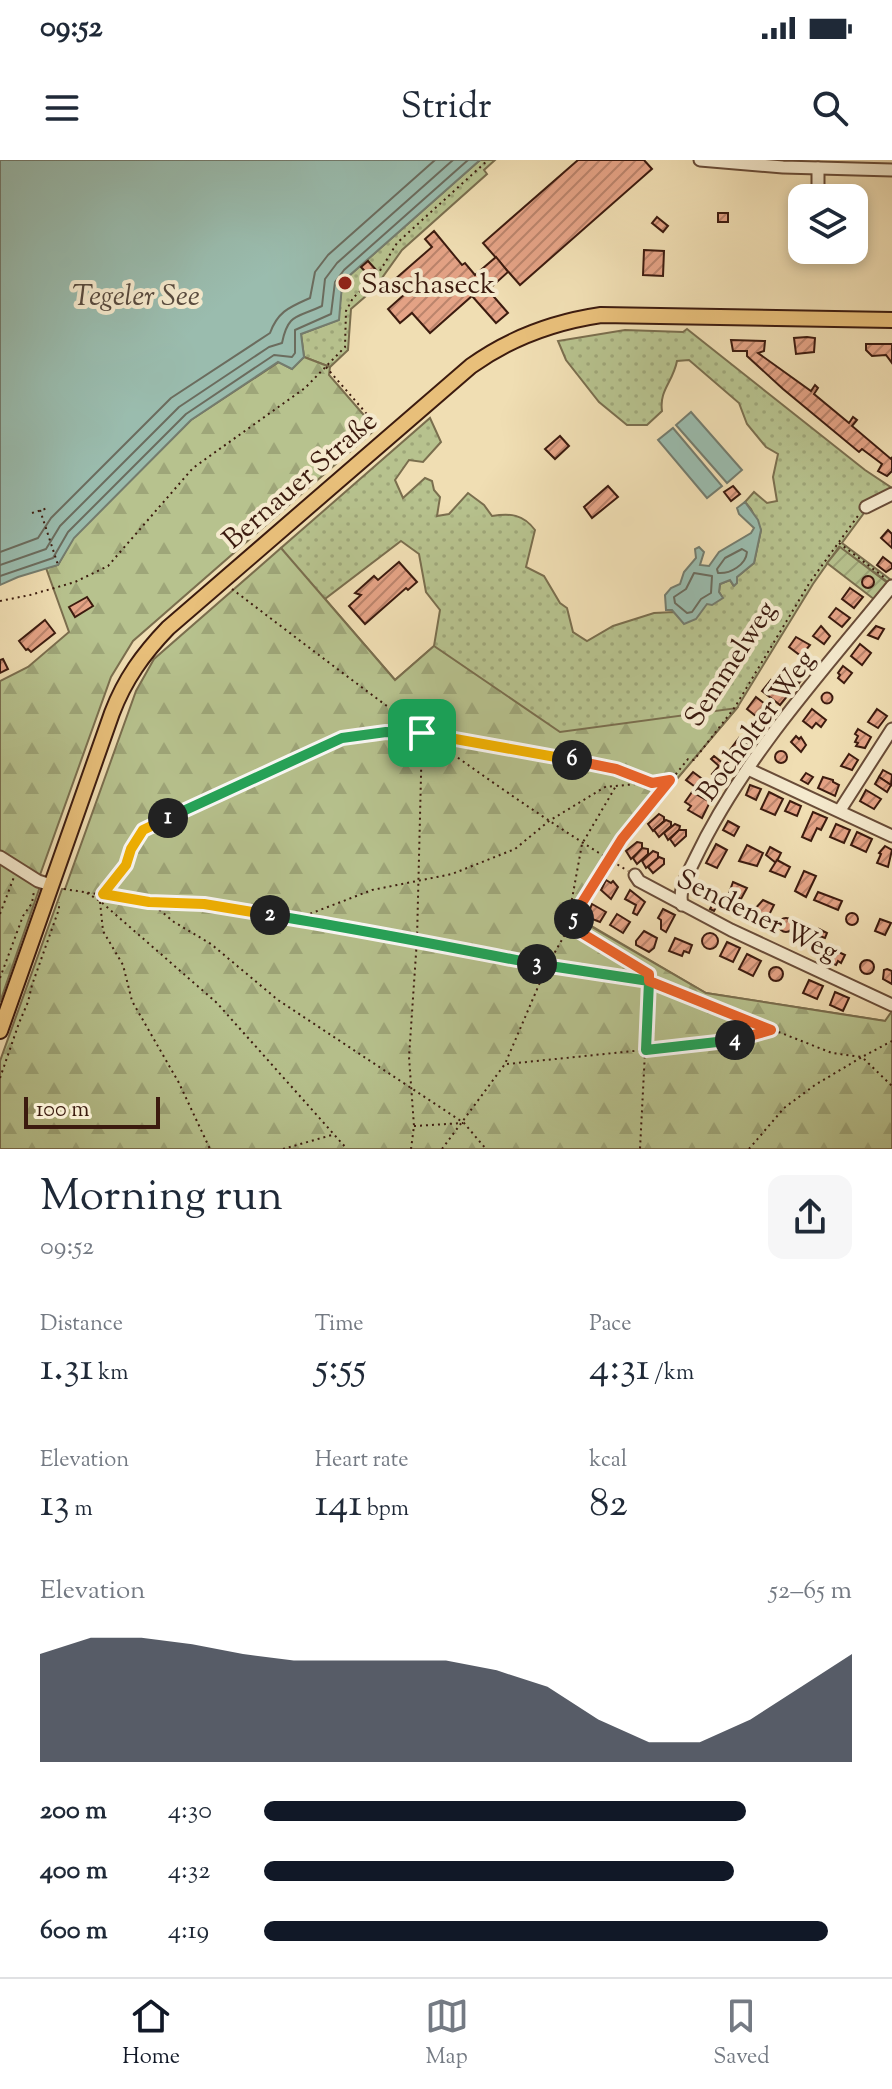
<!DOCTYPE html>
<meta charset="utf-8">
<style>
body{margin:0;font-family:"Sorts Mill Goudy",serif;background:#f6f6f7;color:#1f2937;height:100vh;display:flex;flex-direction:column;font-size:30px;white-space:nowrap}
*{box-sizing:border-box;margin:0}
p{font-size:26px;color:#747a83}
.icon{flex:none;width:44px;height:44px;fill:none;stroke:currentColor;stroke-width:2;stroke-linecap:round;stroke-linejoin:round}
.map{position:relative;height:989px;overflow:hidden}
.sheet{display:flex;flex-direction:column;background:#fff;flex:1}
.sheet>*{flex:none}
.tools{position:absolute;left:788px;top:24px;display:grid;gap:16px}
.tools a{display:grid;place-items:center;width:80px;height:80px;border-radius:16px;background:#fff;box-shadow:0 4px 12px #0003;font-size:40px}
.scale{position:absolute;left:24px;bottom:20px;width:136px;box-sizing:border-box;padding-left:8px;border:4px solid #3c1b0f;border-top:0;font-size:22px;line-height:28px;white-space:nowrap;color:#3c1b0f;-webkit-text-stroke:6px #f5eace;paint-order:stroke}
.pin{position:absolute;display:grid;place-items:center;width:68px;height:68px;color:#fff;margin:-34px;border-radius:16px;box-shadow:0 4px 12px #0006}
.km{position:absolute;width:40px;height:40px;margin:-20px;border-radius:50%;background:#222;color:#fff;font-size:22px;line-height:40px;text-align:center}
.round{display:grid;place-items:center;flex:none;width:84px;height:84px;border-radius:16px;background:#f6f6f7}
.headline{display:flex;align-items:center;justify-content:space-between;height:136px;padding:0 40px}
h1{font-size:44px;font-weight:600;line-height:60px}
.stats{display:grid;grid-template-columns:repeat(3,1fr);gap:12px;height:136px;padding:8px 40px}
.stats div{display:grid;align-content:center}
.stats b{font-size:40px;font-weight:600}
.stats small{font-size:22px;font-weight:400}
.stats p{font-size:22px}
.chart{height:224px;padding:16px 40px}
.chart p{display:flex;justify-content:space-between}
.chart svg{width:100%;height:144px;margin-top:8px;fill:#111827;opacity:.7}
ul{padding:0 40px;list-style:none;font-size:26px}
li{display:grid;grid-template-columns:128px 96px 1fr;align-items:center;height:60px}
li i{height:20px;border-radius:10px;background:#111827}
.status{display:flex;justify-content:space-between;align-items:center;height:56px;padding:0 40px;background:#fff;direction:ltr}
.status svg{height:22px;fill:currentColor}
header{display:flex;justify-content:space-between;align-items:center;height:104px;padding:0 40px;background:#fff;font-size:36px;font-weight:600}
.dock{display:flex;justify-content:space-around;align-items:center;height:112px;border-top:2px solid #e0e1e3;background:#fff;font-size:22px;color:#747a83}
.dock a{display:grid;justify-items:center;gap:4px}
.dock .selected{color:#111827}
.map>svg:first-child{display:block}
.grass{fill:url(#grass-dots);stroke:#7a6e4e;stroke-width:2;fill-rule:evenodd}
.forest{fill:url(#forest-firs);stroke:#7a6e4e;stroke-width:2}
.garden{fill:url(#garden-furrows);stroke:#7a6e4e;stroke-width:2}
.water{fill:#9abcae;stroke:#747c6e;stroke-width:2}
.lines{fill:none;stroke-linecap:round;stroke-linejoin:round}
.shore{stroke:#6b6c5e;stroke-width:2}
.building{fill:url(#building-hatch);stroke:#3c1b0f;stroke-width:2}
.minor-casing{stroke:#694c38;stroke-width:15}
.major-casing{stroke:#3c1b0f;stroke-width:18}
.path{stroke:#3c1b0f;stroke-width:2;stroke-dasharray:2 4;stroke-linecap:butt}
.minor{stroke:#f5eace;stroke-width:11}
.major{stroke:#e8bf7a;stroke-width:14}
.split-1-casing{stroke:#fff;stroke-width:16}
.split-2-casing{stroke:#fff;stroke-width:16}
.split-3-casing{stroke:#fff;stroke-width:16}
.split-4-casing{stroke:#fff;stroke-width:16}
.split-5-casing{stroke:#fff;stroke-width:16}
.split-6-casing{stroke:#fff;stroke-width:16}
.split-7-casing{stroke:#fff;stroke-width:16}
.split-1{stroke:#22a559;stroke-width:10}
.split-2{stroke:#f5b400;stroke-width:10}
.split-3{stroke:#22a559;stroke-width:10}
.split-4{stroke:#22a559;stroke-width:10}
.split-5{stroke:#f0652b;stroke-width:10}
.split-6{stroke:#f0652b;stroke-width:10}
.split-7{stroke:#f5b400;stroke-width:10}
.poi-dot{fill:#8f2418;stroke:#f5eace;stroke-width:3}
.labels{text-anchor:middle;stroke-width:8;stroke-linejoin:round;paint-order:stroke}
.poi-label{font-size:28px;fill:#3c1b0f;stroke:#f5eace;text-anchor:start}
.street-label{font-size:28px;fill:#3c1b0f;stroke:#f5eace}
.water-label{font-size:30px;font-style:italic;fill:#584b3f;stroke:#f5eace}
</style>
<div class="status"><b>09:52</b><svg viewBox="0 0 49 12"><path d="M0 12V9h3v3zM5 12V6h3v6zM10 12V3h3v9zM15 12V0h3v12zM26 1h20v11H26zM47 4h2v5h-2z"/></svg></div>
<header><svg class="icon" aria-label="menu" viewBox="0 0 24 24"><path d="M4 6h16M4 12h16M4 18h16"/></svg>Stridr<svg class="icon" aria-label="search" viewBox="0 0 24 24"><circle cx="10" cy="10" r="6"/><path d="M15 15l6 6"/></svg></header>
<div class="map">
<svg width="892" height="989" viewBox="0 0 892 989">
<defs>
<pattern id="grass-dots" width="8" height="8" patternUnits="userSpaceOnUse" patternTransform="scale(2)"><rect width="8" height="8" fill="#b7c28e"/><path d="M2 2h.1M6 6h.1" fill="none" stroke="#9ea679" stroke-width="1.8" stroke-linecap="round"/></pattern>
<pattern id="forest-firs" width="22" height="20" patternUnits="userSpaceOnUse" patternTransform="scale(2)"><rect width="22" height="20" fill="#b7c28e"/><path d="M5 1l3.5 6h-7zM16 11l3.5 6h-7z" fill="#9ea679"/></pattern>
<pattern id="garden-furrows" width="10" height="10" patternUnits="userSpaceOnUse" patternTransform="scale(2)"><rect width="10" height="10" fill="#b7c28e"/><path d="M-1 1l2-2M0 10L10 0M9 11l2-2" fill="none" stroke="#9ea679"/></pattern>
<pattern id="building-hatch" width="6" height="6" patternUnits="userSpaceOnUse" patternTransform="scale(2)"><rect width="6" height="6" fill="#e5a386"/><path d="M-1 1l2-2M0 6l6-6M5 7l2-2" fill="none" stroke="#bb846c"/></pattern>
</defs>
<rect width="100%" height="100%" fill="#f0deb3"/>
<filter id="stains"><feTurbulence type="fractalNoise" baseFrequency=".0025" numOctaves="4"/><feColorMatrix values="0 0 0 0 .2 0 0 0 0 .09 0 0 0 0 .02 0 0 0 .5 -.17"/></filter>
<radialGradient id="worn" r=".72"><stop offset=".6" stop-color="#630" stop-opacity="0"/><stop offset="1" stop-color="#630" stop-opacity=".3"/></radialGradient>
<g class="grass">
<polygon points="480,0 495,0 484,10 487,14 402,90 374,129 351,149 348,190 330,207 304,197 301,174 338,160 342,125 350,115"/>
<path d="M687,169l178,141 27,18 -25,21 -25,34 49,37 -2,3 -50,-36 -26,37 -76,124 -112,132 -47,78 128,75 180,28 6,128h-880l278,-589 -9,-12 149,-130 11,24 -18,20 -14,-2 -14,20 8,18 22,-20 7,3 2,9 6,7 -3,19 12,-2 19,-21 16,12 8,11c18,-3 31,-2 43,14l-9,37 18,9 16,27 7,5 6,24 14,9 26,-15 41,-13 20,-1 3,3 45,-18 -3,-5 1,-8 10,-4 3,5 4,-8 17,-14 7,-33 -10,-21 -6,-7 9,-10 13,11 10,-2 -4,-24 5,-23 -12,-7 -19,-23 -8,-21 -50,-43 -12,1c-4,21 -18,29 -15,50l-15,14h-20l-28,-23 -33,-42 -8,-19 67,-11 58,2zM401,381l18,13 7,38 14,18 -6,36 -39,34 -70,-81z"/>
</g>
<g class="forest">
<polygon points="304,197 330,207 329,215 376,269 133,481 111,517 40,715 43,718 0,842 0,521 28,507 69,472 46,408 58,405 73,378 191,260 279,202 292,209"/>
<polygon points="281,388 395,520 434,486 560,572 737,548 625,680 578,759 706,833 885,861 892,851 892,989 0,989 0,901 62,729 65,729 136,531 154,499"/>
</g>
<polygon class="garden" points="840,387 889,424 875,440 827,403"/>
<g class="water">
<polygon points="0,0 480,0 350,115 342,125 339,160 301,174 304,197 292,209 278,202 191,260 74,378 58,405 18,417 0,425"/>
<polygon points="691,252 742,310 727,323 676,265"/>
<polygon points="673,268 722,326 707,338 658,280"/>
<polygon points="745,342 758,360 761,370 754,403 737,417 737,423 734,426 730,420 720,424 719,432 723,438 712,445 707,444 696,459 684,464 672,450 666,450 665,435 671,428 680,424 684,412 696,398 695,389 699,387 704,392 700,405 709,406 719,392 751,373 754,368 739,354 737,348"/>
</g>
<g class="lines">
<g class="shore">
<path d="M742,389l5,3c-1,13 -17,22 -29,21l-1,-4 8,-11z"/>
<path d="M0,392l38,-14 13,-20 120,-120 99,-65c8,-22 20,-26 40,-35l5,-26 13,-17 107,-95"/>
<path d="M0,405l46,-16 14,-23 119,-119 90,-60 13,-4c6,-30 15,-25 40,-37l3,-27 12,-16 116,-103"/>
<polygon points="694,413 712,416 711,433 701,439 692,452 687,453 675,443 674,437 686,429"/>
<polyline points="0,416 53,398 68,372 186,254 274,195 292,197 295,193 295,170 331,154 335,122 344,110 468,0"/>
</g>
</g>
<g class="building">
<polygon points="578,0 644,0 652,9 520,125 483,83"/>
<rect x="718" y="53" width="10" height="9"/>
<polygon points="657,57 668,66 663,72 652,63"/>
<polygon points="434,71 462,105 465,103 475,115 496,97 508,112 488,130 508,153 496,163 472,136 430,173 412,153 400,163 388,149 406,133 394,120 432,87 425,79"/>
<polygon points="644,90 664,91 663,116 643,115"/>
<polygon points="368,101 377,111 370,117 361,107"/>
<polygon points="807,177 815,178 814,192 796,194 794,178"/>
<polygon points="731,180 765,181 764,191 758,193 811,231 815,225 818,228 814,234 849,263 853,257 857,260 852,266 891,299 892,297 892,311 887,316 878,311 882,304 862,289 859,292 783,229 747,196 747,191 733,191"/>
<polygon points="866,184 892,184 892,203 886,195 872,196 866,190"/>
<polygon points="560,276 569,286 555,299 545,289"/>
<polygon points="608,326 618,337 592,358 584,347"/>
<polygon points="733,326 740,334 731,341 724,332"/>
<polygon points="888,370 892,374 892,388 881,378"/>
<polygon points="883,397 892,404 892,408 886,412 877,405"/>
<polygon points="399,402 417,422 408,430 406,428 365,464 349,446 361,435 355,433 374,416 378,420"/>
<circle cx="868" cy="422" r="6"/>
<polygon points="850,428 863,437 854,448 842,439"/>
<polygon points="87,437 93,446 75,457 69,447"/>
<polygon points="836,448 850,458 842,467 829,457"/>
<polygon points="45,460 55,473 31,492 28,489 26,490 19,481"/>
<polygon points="821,466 830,476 824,484 813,476"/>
<polygon points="876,466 884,469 878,479 868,475"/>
<polygon points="796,477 810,485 801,496 789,487"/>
<polygon points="860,484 871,493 862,505 851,496"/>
<polygon points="3,499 8,509 0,513 0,500"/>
<polygon points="796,505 806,513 799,523 788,514"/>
<polygon points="843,506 852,513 844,523 838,518 840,515 838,513"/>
<polygon points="771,520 789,534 780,545 762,531"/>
<circle cx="827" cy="538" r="5.5"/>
<polygon points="756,537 765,544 757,557 747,549"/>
<polygon points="812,549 826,560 821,567 816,563 812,568 803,561"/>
<polygon points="877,549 887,556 878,568 868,562"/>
<circle cx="752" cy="573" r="7"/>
<polygon points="858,569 871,577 865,588 856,586 858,583 855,582 858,576 855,574"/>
<polygon points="796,576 799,579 801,577 806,585 801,592 791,582"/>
<polygon points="739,578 750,586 747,590 736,582"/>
<polygon points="736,582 747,590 737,603 726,595"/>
<circle cx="781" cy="597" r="6"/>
<polygon points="849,594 858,600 852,610 841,606"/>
<polygon points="714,596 729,608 727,610 730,612 723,622 712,614 719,606 711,599"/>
<polygon points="883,610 892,615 891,625 879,617"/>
<polygon points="693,612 709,624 702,632 686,620"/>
<polygon points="806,613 813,617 808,624 801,620"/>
<polygon points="823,617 833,620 833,622 839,625 835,636 818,628"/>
<polygon points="879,617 891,625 887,632 875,624"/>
<polygon points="750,625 761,629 756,640 746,635"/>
<polygon points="866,630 881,639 874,649 860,641"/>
<polygon points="692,632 710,642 702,658 688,650 691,646 685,642"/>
<polygon points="769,632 783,639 775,655 761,649"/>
<polygon points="790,641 801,646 797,656 785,651"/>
<polygon points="813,652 827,658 821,670 817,668 811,681 802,677"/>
<polygon points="659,654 664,657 664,661 653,671 648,664"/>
<polygon points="666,660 671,662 671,666 659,677 654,670"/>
<polygon points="728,661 739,667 734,676 723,670"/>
<polygon points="675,664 680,666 679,670 668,680 664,673"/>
<polygon points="836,664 850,670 844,683 830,677"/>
<polygon points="679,670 686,670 686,676 675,686 670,679"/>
<polygon points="857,672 872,679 866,692 851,685"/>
<polygon points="637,682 642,683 642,689 631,699 626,691"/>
<polygon points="716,684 727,690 717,708 706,703"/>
<polygon points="747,685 763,693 757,706 739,701"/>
<polygon points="885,686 892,690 888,707 877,703 881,694 879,693"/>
<polygon points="770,687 781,693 776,703 766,695"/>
<polygon points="642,688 648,689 648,694 637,704 633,698"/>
<polygon points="653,691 658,693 658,698 646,708 642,701"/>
<polygon points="659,697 664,699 664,704 653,713 648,707"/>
<polygon points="777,700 790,707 785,717 770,711"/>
<polygon points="804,711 816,716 806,737 795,731"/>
<polygon points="606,720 611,723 613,721 618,727 611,739 601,730"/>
<polygon points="733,722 747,728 741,739 729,733"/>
<polygon points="703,725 712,730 707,742 697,737"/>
<polygon points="630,730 645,742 637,755 633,753 636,745 625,739"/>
<polygon points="818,732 842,741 838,750 814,740"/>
<polygon points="718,734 722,736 714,751 710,749"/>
<polygon points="763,740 774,745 768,757 754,750"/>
<polygon points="592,744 606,752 600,762 587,757"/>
<polygon points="663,749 675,755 666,772 661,769 661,760 658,758"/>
<circle cx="852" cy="759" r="6"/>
<polygon points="617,754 630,762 623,773 610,765"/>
<circle cx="786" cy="765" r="7"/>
<polygon points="880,759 891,763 885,775 875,771"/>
<polygon points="819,769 827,773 825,778 820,776 816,786 806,782 811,771 817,774"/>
<polygon points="644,771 657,778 654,788 649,792 636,785 636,781"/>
<circle cx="710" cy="781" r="8"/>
<polygon points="675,778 692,785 689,793 684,791 682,796 669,791"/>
<polygon points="727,782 740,788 733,802 720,796"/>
<polygon points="830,788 845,795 841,803 838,801 836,805 825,800"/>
<polygon points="747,794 761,801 753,816 739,809"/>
<circle cx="867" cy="807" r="7"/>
<circle cx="776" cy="814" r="7"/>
<polygon points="887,809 892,811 892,824 883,819 884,810"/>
<polygon points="809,820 823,826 817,839 803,833"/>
<polygon points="835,832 849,838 843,851 830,845"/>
</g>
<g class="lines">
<defs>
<g id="minor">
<polyline points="700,0 783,7 892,10"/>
<polyline points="818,38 818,8"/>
<polyline points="866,347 892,334"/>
<polyline points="748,609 892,676"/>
<polyline points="840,650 892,569"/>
<polyline points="0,697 38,721 51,725"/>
<polyline points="635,715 639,721 731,770 892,845"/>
<path d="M682,745c-4,-17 6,-31 13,-46 48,-101 127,-187 197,-273"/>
</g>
<path id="major" d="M0,871l112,-318c13,-34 31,-59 56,-85l303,-262c39,-28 83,-44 130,-51l291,5"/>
</defs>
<use href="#minor" class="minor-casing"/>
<use href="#major" class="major-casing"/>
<g class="path">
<polyline points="326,207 379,268"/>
<polyline points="40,350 58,405"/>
<polyline points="32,353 48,348"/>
<polyline points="839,383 885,418"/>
<path d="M232,429c129,98 257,197 396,282"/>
<polyline points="0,441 30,435 75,422 108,406 193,308 305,228 345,187 346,151 353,138 378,114 397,83 488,0"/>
<polyline points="64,729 149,742 204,744 417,779 464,791 547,806 649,821 832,893 862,897 892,881"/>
<polyline points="87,733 100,741 217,843 347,989"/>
<polyline points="104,734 126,705 131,689 143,670 213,635 293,602 342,578 386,572 422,573 590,603 616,609 652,623"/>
<polyline points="100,742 103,771 123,805 132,841 179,923 210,989"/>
<polyline points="150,742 174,762 211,784 278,840 464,963 486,989"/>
<polyline points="0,754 14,717"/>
<polyline points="299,758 372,730 452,714 515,689 549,661 605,627 669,621"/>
<polyline points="573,758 572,739 582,684 616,626"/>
<polyline points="573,764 580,772 649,814 640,989"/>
<polyline points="0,818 23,756 32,743 34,731"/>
<polyline points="507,904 731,881 769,870"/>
<polyline points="0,918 19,863 28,842 32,825 59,749 59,742"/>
<polyline points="414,966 463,963"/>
<polyline points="283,989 332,975"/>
<polyline points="411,989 414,966 409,897 417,779 422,575"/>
<polyline points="442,989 505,904 547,806 608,699 688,599 694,600 735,547 810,422 860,353"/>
<polyline points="749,989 784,948 815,925 862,897 892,926"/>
</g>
<use href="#minor" class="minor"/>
<use href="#major" class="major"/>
</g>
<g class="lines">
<defs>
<polyline id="split-1" points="168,658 342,578 386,572 422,573"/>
<polyline id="split-2" points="168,658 143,670 131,689 126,705 103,734 149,742 204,744 270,755"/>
<path id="split-3" d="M270,755c89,14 178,32 267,49"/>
<polyline id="split-4" points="537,804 649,821 646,890 735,880"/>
<polyline id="split-5" points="574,759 573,764 580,772 649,814 649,821 771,870 735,880"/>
<polyline id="split-6" points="572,600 616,609 652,623 670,620 622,679 575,754 574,759"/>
<polyline id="split-7" points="422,573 572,600"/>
</defs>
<use href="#split-1" class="split-1-casing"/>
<use href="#split-2" class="split-2-casing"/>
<use href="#split-3" class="split-3-casing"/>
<use href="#split-4" class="split-4-casing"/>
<use href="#split-5" class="split-5-casing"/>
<use href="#split-6" class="split-6-casing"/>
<use href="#split-7" class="split-7-casing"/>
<use href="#split-1" class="split-1"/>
<use href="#split-2" class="split-2"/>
<use href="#split-3" class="split-3"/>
<use href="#split-4" class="split-4"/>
<use href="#split-5" class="split-5"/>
<use href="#split-6" class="split-6"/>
<use href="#split-7" class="split-7"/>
</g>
<circle class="poi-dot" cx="345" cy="123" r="8"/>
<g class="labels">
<g class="poi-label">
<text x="361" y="133">Saschaseck</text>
</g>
<g class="street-label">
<text transform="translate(299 319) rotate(-41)" y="10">Bernauer Straße</text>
<text transform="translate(729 503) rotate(-57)" y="10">Semmelweg</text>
<text transform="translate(755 565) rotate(-54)" y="10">Bocholter Weg</text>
<text transform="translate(758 754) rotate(26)" y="10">Sendener Weg</text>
</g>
<g class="water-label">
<text x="136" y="145">Tegeler See</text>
</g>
</g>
<rect width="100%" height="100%" filter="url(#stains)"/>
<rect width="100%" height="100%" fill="url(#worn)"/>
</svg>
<div class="tools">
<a><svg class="icon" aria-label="layers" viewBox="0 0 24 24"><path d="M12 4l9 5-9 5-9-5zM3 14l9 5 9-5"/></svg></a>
</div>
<div class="scale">100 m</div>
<div class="pin" style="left:422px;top:573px;background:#1e9e55"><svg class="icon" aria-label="arrive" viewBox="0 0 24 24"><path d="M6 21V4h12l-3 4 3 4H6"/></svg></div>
<b class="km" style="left:168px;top:658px">1</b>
<b class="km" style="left:270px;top:755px">2</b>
<b class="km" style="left:537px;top:804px">3</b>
<b class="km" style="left:735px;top:880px">4</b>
<b class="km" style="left:574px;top:759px">5</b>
<b class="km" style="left:572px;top:600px">6</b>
</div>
<section class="sheet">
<div class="headline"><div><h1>Morning run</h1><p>09:52</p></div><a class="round"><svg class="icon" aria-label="share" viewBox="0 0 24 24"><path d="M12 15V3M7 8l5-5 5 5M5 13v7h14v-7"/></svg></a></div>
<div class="stats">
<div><p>Distance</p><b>1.31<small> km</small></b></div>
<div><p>Time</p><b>5:55</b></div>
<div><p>Pace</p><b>4:31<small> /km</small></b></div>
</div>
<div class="stats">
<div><p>Elevation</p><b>13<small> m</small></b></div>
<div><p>Heart rate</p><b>141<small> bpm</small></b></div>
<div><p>kcal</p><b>82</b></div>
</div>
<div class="chart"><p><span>Elevation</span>52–65 m</p>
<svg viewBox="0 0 160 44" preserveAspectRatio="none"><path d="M0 44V11L10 6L20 6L30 8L40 11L50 13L60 13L70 13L80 13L90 16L100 21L110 31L120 38L130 38L140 31L150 21L160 11V44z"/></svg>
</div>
<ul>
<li><b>200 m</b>4:30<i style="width:82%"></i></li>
<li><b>400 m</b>4:32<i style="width:80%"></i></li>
<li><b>600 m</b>4:19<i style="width:96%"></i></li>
</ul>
</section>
<nav class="dock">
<a class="selected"><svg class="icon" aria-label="home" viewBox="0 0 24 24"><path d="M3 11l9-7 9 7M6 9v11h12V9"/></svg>Home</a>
<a><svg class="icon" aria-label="map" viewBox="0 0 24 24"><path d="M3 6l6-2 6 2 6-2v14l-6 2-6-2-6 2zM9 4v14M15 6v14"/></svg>Map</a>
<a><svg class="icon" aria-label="saved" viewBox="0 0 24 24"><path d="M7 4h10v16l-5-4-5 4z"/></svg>Saved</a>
</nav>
